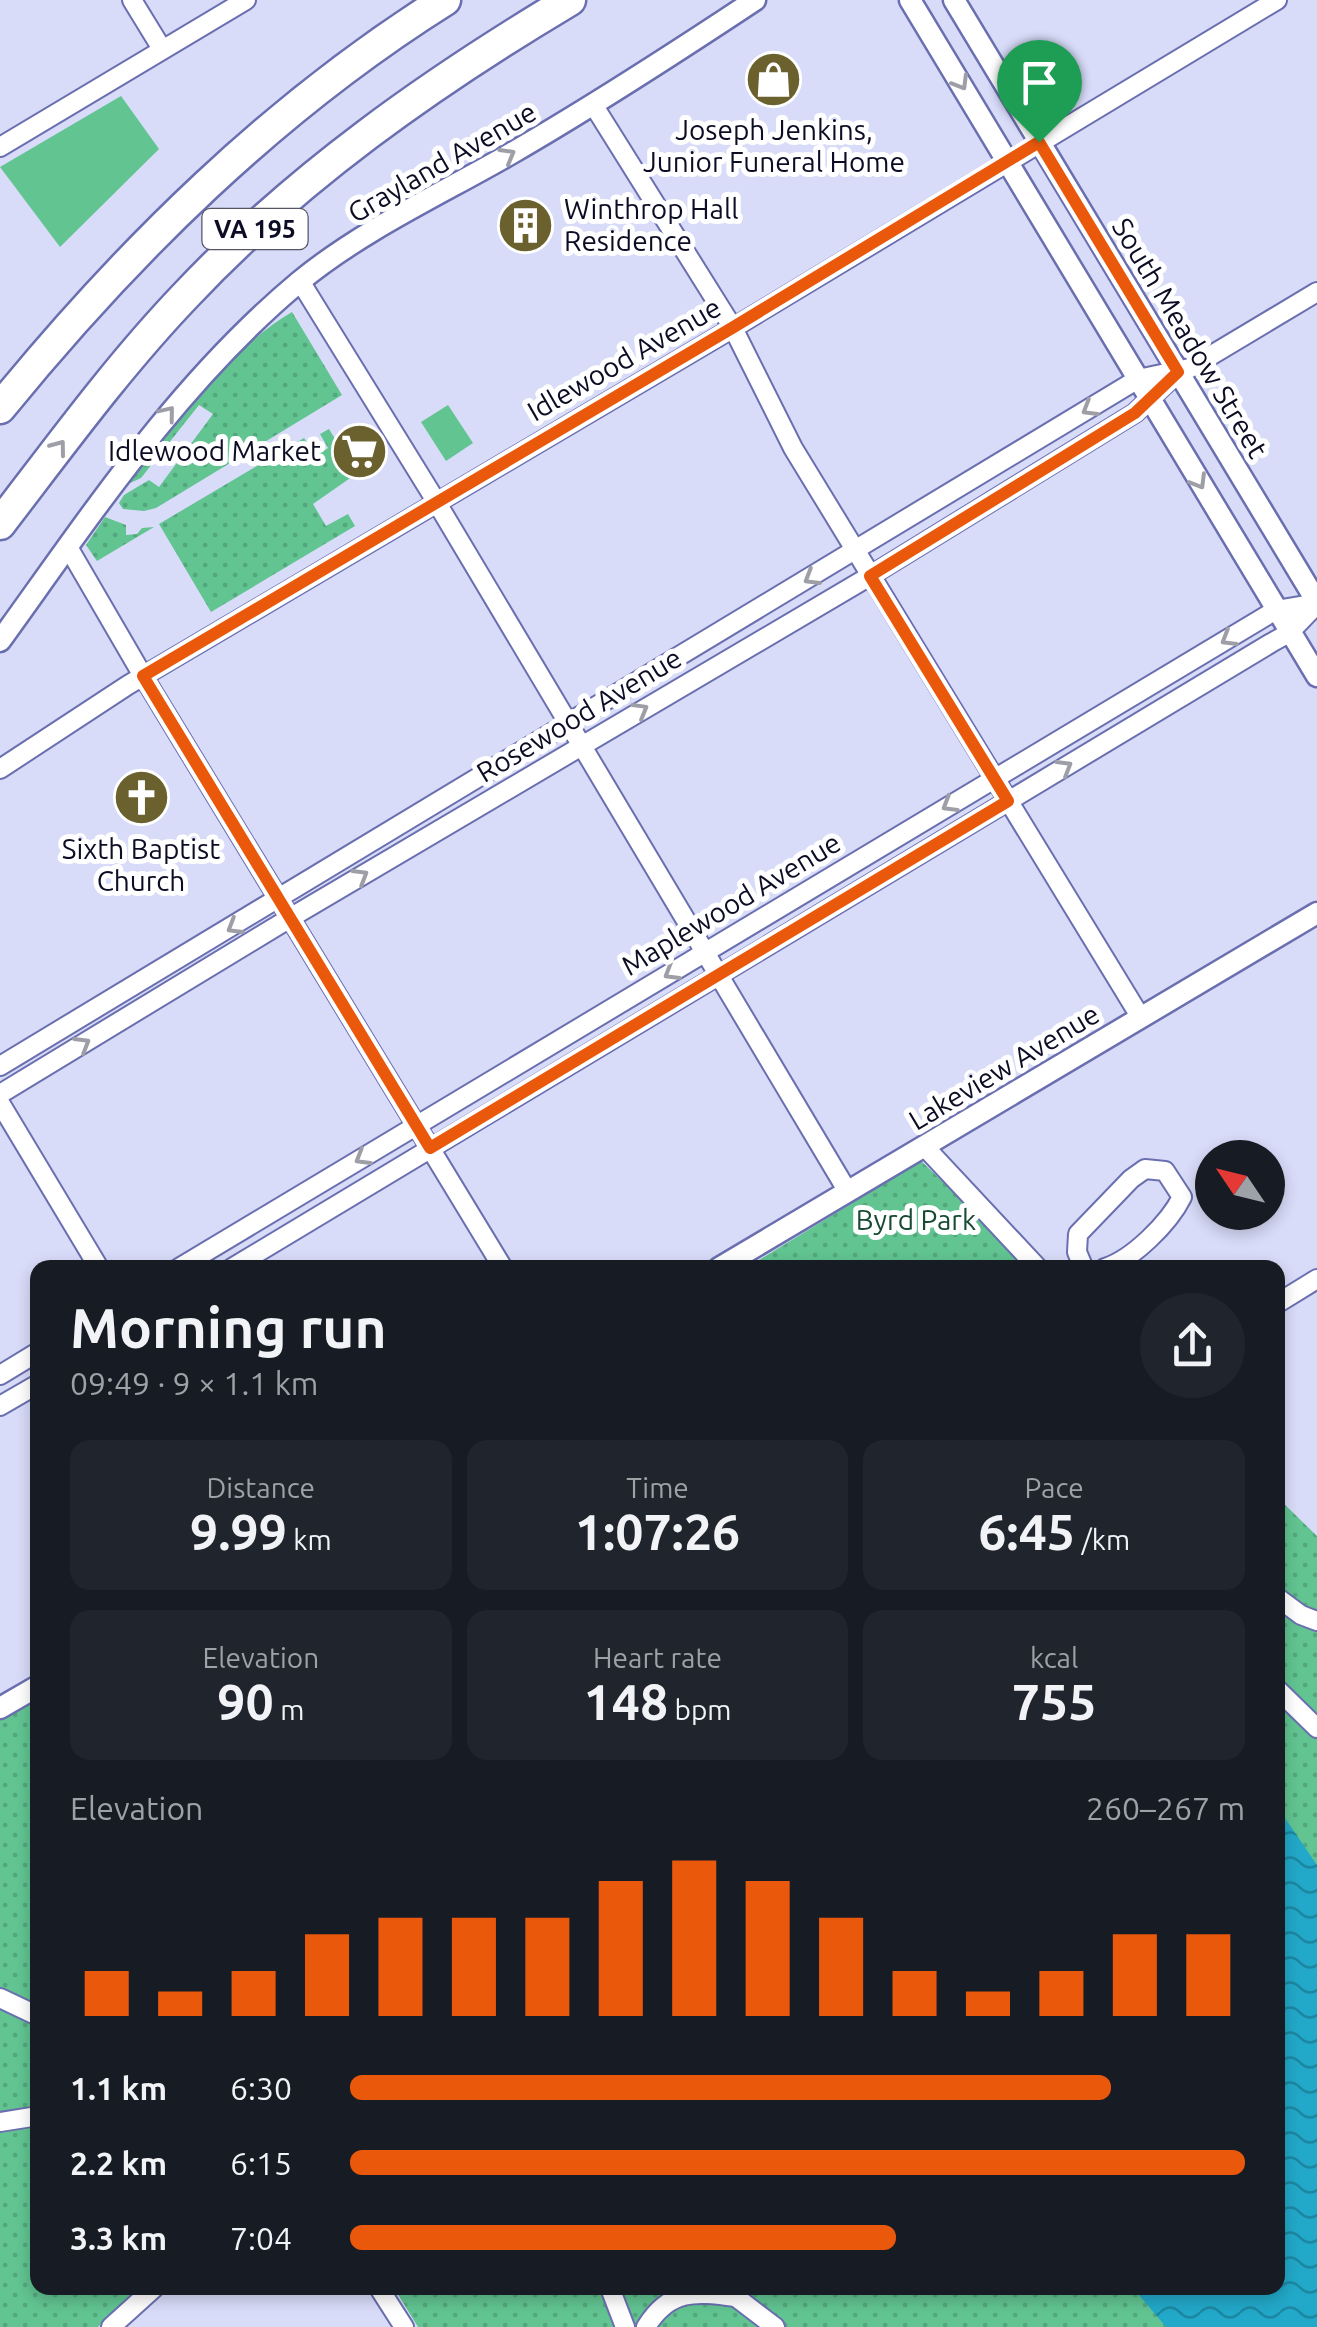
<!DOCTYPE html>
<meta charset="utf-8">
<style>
body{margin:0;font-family:Ubuntu,sans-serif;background:#20242c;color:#f1f3f6;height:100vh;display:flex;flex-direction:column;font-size:38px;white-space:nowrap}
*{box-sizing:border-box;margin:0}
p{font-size:32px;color:#9ea1a6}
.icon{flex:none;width:55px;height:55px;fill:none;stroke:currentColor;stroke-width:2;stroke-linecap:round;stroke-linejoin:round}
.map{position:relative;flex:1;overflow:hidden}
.side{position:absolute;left:30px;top:1260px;width:1255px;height:1035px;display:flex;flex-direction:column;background:#171b24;border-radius:20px;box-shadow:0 5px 15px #0003}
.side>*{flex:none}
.needle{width:65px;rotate:305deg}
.tools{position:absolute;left:1195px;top:1140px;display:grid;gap:20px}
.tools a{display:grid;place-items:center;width:90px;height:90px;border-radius:50%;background:#171b24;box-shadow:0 5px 15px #0003;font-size:50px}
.pin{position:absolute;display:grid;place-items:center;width:85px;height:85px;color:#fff;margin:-102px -42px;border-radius:50% 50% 50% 0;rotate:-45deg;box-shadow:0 0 10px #0007}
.pin .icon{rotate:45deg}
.round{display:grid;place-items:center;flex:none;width:105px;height:105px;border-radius:52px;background:#20242c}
.headline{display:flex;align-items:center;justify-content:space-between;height:170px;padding:0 40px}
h1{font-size:55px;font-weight:700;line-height:75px}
.metrics{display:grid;grid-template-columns:repeat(3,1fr);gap:15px;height:170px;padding:10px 40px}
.metrics div{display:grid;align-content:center;border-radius:20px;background:#20242c;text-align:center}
.metrics b{font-size:50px;font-weight:700}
.metrics small{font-size:28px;font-weight:400}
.metrics p{font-size:28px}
.chart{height:280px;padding:20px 40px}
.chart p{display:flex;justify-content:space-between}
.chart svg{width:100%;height:180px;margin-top:10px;stroke:#ea580c;stroke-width:6}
ul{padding:0 40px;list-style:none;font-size:32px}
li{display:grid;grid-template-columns:160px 120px 1fr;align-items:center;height:75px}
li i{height:25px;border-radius:12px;background:#ea580c}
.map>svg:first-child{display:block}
.grass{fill:url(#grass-dots)}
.garden{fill:#61c491}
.water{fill:url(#water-waves)}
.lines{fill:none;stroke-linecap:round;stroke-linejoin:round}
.minor-casing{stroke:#6a6faf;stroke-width:22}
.tertiary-casing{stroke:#6a6faf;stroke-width:25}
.motorway-casing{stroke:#6a6faf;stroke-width:35}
.minor{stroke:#fff;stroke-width:18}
.tertiary{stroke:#fff;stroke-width:20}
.motorway{stroke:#fff;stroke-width:30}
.oneway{stroke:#9e9ea7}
.route-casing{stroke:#fff;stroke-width:20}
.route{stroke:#ea580c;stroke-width:12}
.labels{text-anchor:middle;stroke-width:10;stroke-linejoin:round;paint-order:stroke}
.shield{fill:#fff;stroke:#556;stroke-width:2.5}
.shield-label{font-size:25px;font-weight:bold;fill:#0c0c24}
.poi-label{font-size:28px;fill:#0c0c24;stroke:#fff}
.street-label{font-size:28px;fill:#0c0c24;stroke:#fff}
.park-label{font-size:28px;fill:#174b33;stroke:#fff}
</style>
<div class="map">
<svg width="1317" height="2327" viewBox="0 0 1317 2327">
<defs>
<pattern id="grass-dots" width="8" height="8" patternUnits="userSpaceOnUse" patternTransform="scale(2.5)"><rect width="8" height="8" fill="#61c491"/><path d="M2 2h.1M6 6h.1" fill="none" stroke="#53a77d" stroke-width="1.8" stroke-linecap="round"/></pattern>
<pattern id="water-waves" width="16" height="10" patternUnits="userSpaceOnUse" patternTransform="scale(2.5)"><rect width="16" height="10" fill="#22a8c8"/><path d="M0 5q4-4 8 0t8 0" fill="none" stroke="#1c87a2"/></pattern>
</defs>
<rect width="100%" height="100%" fill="#d8dcf9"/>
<g class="grass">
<path d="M292,312l50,83 -186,113 -12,3 -21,-2 -4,-6 5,-8 25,-15 10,7 54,-73 -14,-9 -58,73 -13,6c40,-54 106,-139 164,-172z"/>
<polygon points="329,429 356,474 313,504 326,526 348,514 355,526 211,612 159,524 304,438 316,456 328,448 320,434"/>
<polygon points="105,517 126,525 126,535 137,534 142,528 154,527 97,561 86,545"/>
<polygon points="921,1161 1034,1267 746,1268"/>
<polygon points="1278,1498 1317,1536 1317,2327 418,2327 394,2288 1278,2288"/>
<polygon points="37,1696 38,2288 137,2288 98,2327 0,2327 0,1719"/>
</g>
<g class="garden">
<polygon points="121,96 159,149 60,247 0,167"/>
<polygon points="448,405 473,443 446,461 421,422"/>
</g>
<polygon class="water" points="1278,1808 1317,1865 1317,2327 1166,2327 1133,2288 1278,2288"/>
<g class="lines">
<defs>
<g id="minor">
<polyline points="132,0 162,49"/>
<polyline points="594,106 733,328 793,448 1141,1018"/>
<polyline points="0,147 246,0"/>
<polyline points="300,281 431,493 848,1192"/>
<polyline points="68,547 143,676 503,1268"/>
<polyline points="0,769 128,685 733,328 1277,0"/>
<polyline points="0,1066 1138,379 1190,368 1317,292"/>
<polyline points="0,1094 290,918 870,576 1135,413 1177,373"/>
<polyline points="0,1103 99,1268"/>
<polyline points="924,1146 1038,1268"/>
<path d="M1082,1264l-5,-12 1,-18 53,-55 14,-10 20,2 17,26c-13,26 -49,62 -77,71"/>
<polyline points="179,1268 1276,610 1317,603"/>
<polyline points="232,1268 1271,643 1289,633 1317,604"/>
<polyline points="1278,1303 1317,1279"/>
<polyline points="0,1375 38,1352"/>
<polyline points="0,1406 38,1384"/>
<polyline points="1278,1598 1301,1615 1317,1621"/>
<polyline points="1278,1690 1317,1728"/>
<polyline points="0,1998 38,2016"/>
<polyline points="0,2122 38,2116"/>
<polyline points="379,2288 404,2327"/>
<polyline points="610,2288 625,2327"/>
<polyline points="728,2291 775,2327"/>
<polyline points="111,2327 154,2288"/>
<path d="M646,2327c24,-39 50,-35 90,-30"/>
</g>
<g id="tertiary">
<polyline points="910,0 1317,676"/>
<polyline points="954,0 1317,602"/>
<path d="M0,641c91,-126 178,-258 299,-359 63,-52 142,-88 213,-129 83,-48 163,-100 243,-153"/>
<polyline points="719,1268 1317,913"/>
<polyline points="0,1708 38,1686"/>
</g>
<g id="motorway">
<path d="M0,408c128,-157 273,-300 445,-408"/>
<path d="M0,524c60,-78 118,-158 186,-229 111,-118 245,-212 384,-295"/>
</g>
</defs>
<use href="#minor" class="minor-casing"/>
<use href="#tertiary" class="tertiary-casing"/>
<use href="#motorway" class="motorway-casing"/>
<use href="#minor" class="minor"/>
<use href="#tertiary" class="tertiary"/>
<use href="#motorway" class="motorway"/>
</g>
<defs><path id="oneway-chevron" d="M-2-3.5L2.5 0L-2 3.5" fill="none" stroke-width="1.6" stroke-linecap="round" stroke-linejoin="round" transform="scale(2.5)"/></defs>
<g class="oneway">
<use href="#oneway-chevron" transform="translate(961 83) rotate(59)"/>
<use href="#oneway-chevron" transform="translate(508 155) rotate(-30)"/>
<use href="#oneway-chevron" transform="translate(1089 409) rotate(149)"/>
<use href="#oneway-chevron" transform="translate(168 413) rotate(-51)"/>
<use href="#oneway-chevron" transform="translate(59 447) rotate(-53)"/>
<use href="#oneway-chevron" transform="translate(1199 482) rotate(59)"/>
<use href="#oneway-chevron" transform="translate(811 578) rotate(149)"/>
<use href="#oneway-chevron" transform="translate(1228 639) rotate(149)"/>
<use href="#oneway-chevron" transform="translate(641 710) rotate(-30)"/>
<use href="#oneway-chevron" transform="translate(1065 767) rotate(-31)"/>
<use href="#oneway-chevron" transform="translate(949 805) rotate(149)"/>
<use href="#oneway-chevron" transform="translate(361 876) rotate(-31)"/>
<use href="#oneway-chevron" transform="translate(234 927) rotate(149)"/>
<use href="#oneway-chevron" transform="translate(671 973) rotate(149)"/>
<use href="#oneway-chevron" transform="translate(83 1044) rotate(-31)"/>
<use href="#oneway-chevron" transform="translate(362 1158) rotate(149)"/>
</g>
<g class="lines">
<defs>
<polygon id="route" points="1039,142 1178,372 1135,413 870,576 1008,801 430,1148 143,676 732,328"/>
</defs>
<use href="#route" class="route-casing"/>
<use href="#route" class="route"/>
</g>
<defs>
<symbol id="shop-disc" viewBox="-11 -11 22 22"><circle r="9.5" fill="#6b612e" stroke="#fff"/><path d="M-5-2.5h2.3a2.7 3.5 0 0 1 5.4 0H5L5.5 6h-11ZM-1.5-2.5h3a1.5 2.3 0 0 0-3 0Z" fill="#fff"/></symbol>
<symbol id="building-disc" viewBox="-11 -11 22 22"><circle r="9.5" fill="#6b612e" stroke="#fff"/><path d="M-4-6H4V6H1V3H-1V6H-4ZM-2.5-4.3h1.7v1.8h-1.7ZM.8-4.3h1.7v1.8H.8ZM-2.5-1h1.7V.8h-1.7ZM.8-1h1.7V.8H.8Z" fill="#fff"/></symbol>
<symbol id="supermarket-disc" viewBox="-11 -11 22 22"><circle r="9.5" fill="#6b612e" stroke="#fff"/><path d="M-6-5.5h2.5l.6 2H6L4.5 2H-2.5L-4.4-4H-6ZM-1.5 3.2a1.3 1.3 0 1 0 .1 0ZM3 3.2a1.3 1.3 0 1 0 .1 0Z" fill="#fff"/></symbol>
<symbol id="church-disc" viewBox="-11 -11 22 22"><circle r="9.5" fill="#6b612e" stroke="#fff"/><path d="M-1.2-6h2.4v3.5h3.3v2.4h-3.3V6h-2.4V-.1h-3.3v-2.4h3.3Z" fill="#fff"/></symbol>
</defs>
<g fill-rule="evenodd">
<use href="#shop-disc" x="742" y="48" width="63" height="63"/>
<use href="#building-disc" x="494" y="194" width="63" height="63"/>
<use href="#supermarket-disc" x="328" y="420" width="63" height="63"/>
<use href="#church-disc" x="110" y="766" width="63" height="63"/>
</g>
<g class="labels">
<rect class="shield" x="202.5" y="209" width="105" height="40" rx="8"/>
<g class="shield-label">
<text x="255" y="238">VA 195</text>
</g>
<g class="poi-label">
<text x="774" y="140">Joseph Jenkins,<tspan x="774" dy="32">Junior Funeral Home</tspan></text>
<text x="564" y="219" text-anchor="start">Winthrop Hall<tspan x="564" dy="32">Residence</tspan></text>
<text x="321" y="461" text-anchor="end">Idlewood Market</text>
<text x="141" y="859">Sixth Baptist<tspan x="141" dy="32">Church</tspan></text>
</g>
<g class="street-label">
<text transform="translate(442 162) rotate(-30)" y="10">Grayland Avenue</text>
<text transform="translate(1190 338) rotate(59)" y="10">South Meadow Street</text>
<text transform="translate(624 359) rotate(-30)" y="10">Idlewood Avenue</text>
<text transform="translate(579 715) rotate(-31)" y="10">Rosewood Avenue</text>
<text transform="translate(731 904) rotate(-31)" y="10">Maplewood Avenue</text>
<text transform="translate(1004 1067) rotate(-31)" y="10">Lakeview Avenue</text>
</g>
<g class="park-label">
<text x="916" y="1230">Byrd Park</text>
</g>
</g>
</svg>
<div class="tools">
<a><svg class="needle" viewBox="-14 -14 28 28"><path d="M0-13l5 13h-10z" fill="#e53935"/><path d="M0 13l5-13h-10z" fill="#9ea1a6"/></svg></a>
</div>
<div class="pin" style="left:1039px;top:142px;background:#1e9e55"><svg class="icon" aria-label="arrive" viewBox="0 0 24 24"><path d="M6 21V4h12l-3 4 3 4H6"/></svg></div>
<section class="side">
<div class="headline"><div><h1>Morning run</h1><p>09:49 · 9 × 1.1 km</p></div><a class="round"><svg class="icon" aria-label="share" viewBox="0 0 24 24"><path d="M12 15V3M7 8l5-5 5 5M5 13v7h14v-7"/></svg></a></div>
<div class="metrics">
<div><p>Distance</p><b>9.99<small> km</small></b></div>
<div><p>Time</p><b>1:07:26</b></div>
<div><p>Pace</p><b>6:45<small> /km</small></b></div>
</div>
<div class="metrics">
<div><p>Elevation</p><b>90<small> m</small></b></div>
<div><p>Heart rate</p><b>148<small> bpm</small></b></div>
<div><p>kcal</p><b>755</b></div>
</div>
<div class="chart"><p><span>Elevation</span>260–267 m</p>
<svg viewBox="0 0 160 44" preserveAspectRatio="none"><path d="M5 44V33M15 44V38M25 44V33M35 44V24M45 44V20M55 44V20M65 44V20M75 44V11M85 44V6M95 44V11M105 44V20M115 44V33M125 44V38M135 44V33M145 44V24M155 44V24"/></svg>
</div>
<ul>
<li><b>1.1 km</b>6:30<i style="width:85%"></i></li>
<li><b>2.2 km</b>6:15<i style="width:100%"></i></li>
<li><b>3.3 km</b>7:04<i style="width:61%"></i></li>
</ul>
</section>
</div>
